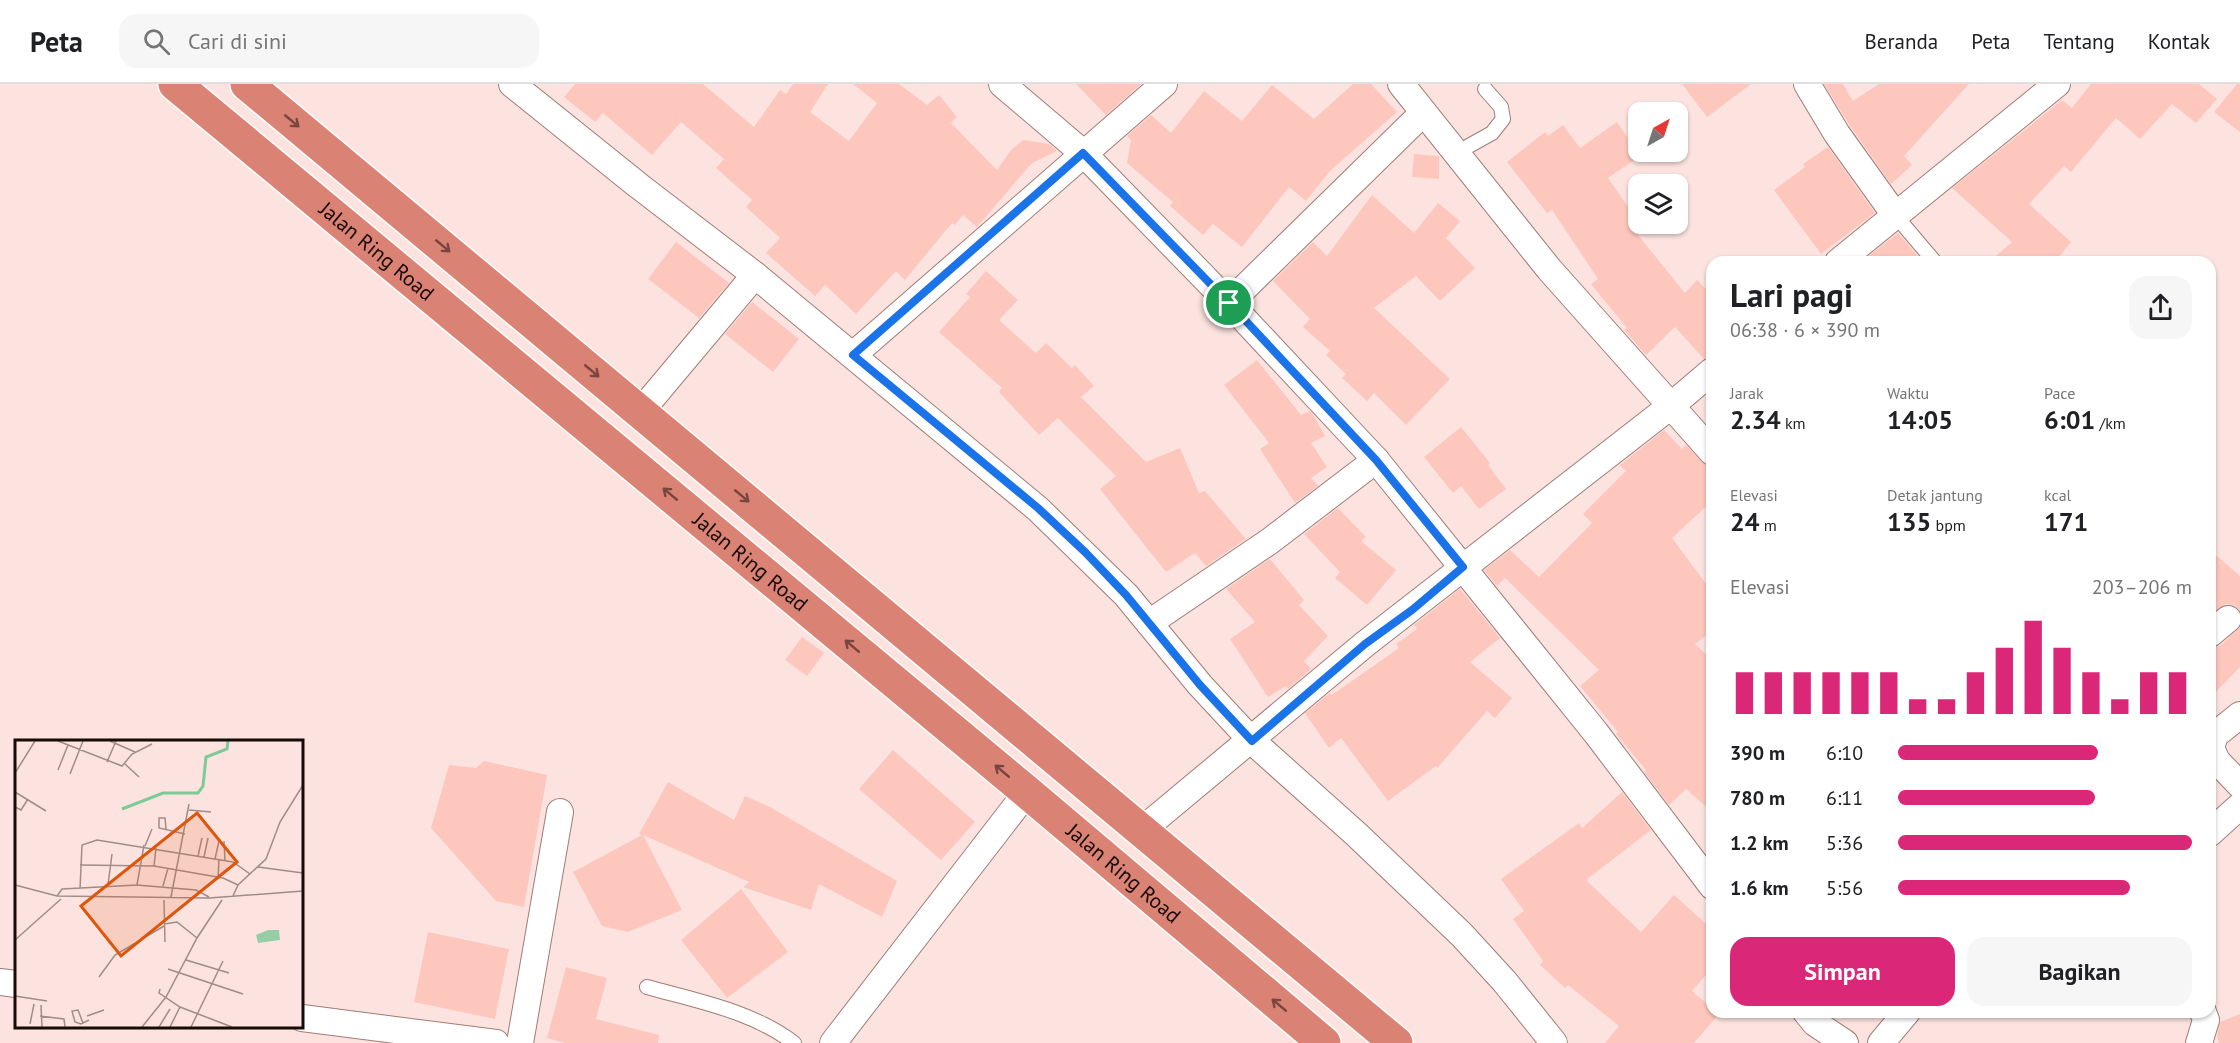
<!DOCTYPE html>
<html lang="id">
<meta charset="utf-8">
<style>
body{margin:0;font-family:"PT Sans",sans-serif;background:#f6f6f6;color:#202124;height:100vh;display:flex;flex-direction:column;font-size:22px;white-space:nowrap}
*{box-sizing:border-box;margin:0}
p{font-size:20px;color:#757577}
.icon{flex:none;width:33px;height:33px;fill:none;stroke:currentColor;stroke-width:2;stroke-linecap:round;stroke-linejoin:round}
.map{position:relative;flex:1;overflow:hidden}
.details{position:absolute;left:1706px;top:172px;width:510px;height:762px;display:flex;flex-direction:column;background:#fff;border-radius:18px;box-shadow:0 2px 4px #0004}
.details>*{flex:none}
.needle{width:39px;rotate:39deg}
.controls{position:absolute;left:1628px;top:18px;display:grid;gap:12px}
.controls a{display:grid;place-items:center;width:60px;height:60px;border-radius:12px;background:#fff;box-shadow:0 2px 4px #0004;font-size:30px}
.pin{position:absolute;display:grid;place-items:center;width:51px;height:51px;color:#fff;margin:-26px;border:3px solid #fff;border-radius:50%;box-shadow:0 2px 6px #0007}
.round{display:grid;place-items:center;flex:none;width:63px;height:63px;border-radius:18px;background:#f6f6f6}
.summary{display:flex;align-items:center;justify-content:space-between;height:102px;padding:0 24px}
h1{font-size:33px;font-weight:700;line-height:45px}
.figures{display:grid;grid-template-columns:repeat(3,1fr);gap:9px;height:102px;padding:6px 24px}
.figures div{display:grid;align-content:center}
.figures b{font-size:26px;font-weight:700}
.figures small{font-size:16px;font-weight:400}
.figures p{font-size:16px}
.chart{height:168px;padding:12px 24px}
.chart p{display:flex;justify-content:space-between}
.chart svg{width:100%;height:108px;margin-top:6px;stroke:#db2777;stroke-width:6}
.button{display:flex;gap:12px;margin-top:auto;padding:12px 24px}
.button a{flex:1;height:69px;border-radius:18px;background:#db2777;color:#fff;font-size:24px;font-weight:700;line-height:69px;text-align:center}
.button a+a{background:#f6f6f6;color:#202124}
ul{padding:0 24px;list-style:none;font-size:20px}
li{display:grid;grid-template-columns:96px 72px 1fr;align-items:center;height:45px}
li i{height:15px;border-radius:8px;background:#db2777}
header{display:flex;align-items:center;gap:36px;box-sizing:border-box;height:84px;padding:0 30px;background:#fff;border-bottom:2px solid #e0e0e0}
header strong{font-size:28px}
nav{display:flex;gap:33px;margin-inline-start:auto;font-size:21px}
.search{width:420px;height:54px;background:#f6f6f6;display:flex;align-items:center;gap:15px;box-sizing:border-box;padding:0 21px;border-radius:18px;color:#757577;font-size:22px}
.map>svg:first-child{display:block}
.building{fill:#fec7bd}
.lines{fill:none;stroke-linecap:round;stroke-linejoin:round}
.service-casing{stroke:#a17c76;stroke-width:16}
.minor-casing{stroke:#a17c76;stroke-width:28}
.trunk-casing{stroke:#fff;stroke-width:36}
.service{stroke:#fff;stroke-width:14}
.minor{stroke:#fff;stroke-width:26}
.trunk{stroke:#da8274;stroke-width:33}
.oneway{stroke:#78463e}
.route-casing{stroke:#fff;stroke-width:12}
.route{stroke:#1a73e8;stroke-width:8}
.labels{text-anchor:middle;stroke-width:4.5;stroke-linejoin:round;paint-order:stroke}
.street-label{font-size:21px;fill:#170a08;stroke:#fdf5f3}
.inset-river{fill:none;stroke:#7ccb97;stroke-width:3}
.inset-road{fill:none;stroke:#a08c89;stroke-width:1.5}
.view{fill:#de550c;fill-opacity:0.15;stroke:#de550c;stroke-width:3}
.inset-edge{fill:none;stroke:#170a08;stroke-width:3}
</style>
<header>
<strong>Peta</strong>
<div class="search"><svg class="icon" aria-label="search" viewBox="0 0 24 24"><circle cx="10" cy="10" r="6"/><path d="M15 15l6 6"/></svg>Cari di sini</div>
<nav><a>Beranda</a><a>Peta</a><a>Tentang</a><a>Kontak</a></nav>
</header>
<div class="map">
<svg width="2240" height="959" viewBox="0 0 2240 959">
<rect width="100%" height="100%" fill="#fce3df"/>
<g class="building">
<polygon points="575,0 703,0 754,43 780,6 786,10 793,0 828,0 810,28 849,57 877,19 853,0 899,0 927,21 939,11 957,33 951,39 997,86 1011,66 1023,56 1049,60 1057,67 1032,79 977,143 963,131 955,141 952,139 905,196 896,187 856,230 825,201 815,212 766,169 780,154 746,123 752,116 716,84 724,75 681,38 652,71 603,29 595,38 564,13"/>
<polygon points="1076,0 1141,0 1106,31"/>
<polygon points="1353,0 1371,0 1397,28 1330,87 1306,117 1289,103 1242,163 1213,140 1203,151 1170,122 1173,118 1127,79 1131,56 1127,52 1151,31 1171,49 1204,7 1242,37 1272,1 1314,35"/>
<polygon points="1682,0 1751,0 1707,33"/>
<polygon points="1824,0 1843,0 1853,17 1879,0 1969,0 1904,72 1912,81 1891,100 1850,42"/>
<polygon points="2091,0 2199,0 2217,15 2196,39 2172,20 2140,55 2116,34 2071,88 2064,82 2029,120 2071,158 2055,178 1989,178 2012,158 1952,104 2062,16 2072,24"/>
<polygon points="2237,0 2240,0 2240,48 2214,28"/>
<polygon points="1617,38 1640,72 1608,94 1638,137 1638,151 1685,209 1697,196 1712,211 1712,272 1704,275 1675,243 1646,271 1624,246 1627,244 1591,200 1598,195 1552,126 1547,129 1507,78 1545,48 1548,52 1563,41 1580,64"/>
<polygon points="1828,63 1875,129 1821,170 1774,106 1805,83 1803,80"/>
<polygon points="1414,70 1439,72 1439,95 1412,93"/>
<polygon points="1372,111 1414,149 1438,119 1460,137 1446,154 1475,184 1440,217 1416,192 1374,224 1450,295 1406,341 1374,309 1367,317 1342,294 1346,290 1326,271 1330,267 1303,243 1310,235 1273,197 1313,158 1327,172"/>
<polygon points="1898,149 1923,178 1861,178"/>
<polygon points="676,158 729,199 699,234 648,195"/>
<polygon points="986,187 1018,216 999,236 1036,269 1046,259 1072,284 1075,281 1094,302 1081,313 1146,378 1180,364 1199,409 1205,407 1246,455 1206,482 1195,469 1166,488 1100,405 1116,392 1058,334 1039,351 999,308 1002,304 939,248 970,213 966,210"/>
<polygon points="752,218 799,255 773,288 725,250"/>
<polygon points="1257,276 1301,331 1310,327 1314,332 1325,352 1311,359 1327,383 1311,394 1318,402 1295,419 1260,365 1269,359 1224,301"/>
<polygon points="1461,343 1490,379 1488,381 1506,405 1479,425 1461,402 1453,409 1424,373"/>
<polygon points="1664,346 1682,365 1686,361 1712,386 1712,417 1672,454 1712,508 1712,547 1695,560 1712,576 1712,728 1686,705 1669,721 1644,688 1646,686 1616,650 1618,648 1580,602 1599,586 1505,494 1497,502 1484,486 1510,466 1539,493 1592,439 1583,430 1626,387 1620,381"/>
<polygon points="1338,424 1366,453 1361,457 1396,486 1367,521 1335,494 1340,488 1304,450"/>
<polygon points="2210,466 2240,492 2240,526 2234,521 2226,520 2210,531"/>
<polygon points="1270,475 1304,516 1299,521 1328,552 1304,577 1311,585 1288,605 1286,602 1268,613 1230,555 1255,538 1226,505"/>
<polygon points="1460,505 1500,554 1470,578 1512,614 1495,634 1487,627 1437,684 1436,682 1388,717 1341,654 1329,664 1305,629 1330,609 1332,611 1399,564 1396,560 1417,545 1414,541"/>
<polygon points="2240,543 2240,583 2210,614 2210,565 2220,562"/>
<polygon points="802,553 824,569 807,592 785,576"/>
<polygon points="893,666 975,738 941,776 859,705"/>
<polygon points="484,677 547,691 524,823 496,817 431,744 449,681 476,684"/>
<polygon points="668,698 734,736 745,712 770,723 897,797 882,833 819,800 811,826 743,803 749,798 643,751 682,826 628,848 602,842 573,788 642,751 639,750"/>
<polygon points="1622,708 1651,746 1586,796 1641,848 1674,811 1712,845 1712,884 1692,907 1712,924 1712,928 1719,930 1694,959 1605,959 1619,942 1568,901 1565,904 1540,881 1543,877 1513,835 1524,827 1501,795 1579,739 1582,744"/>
<polygon points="741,805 788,868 727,914 681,856"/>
<polygon points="428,848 509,865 495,935 414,918"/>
<polygon points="566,883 607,894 596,935 659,951 658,959 565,959 547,954"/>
<polygon points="2240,930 2240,959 2219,959 2217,952 2220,938"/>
</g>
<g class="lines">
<defs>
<g id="service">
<polyline points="1458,68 1492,49 1503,35 1501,23 1485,5"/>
<polyline points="1895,131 1934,177"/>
<path d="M647,903c50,14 105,24 147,56"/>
</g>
<g id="minor">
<polyline points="512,0 639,102 755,191 1038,425 1126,511 1200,601 1252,657 1356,750 1462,851 1505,898 1554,959"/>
<polyline points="1002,0 1083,69 1229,219 1376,376 1596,649 1712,802"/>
<polyline points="1401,0 1549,185 1712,368"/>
<polyline points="1807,0 1837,50 1895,131"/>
<polyline points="1838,178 2057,0"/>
<polyline points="1229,219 1423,29"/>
<polyline points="853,271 1164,0"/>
<polyline points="641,327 755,191"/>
<polyline points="1149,539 1270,457 1376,376"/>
<polyline points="2210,550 2228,535"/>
<polyline points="2240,631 2215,651 2211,664 2217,677 2240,701"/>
<polyline points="1142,746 1365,560 1672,321 1712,287"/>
<polyline points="2210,749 2240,722"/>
<polyline points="0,898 16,900"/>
<polyline points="1806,928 1815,939 1845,959"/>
<polyline points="302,934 496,959"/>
<polyline points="520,959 560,728"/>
<polyline points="833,959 1027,708"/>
<polyline points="1881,959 1907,928"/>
<polyline points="2199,959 2206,936 2203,928"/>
</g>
<g id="trunk">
<path id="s1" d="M175,0l852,708 297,251"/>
<polyline points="247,0 1396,959"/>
</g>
</defs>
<use href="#service" class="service-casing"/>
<use href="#minor" class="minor-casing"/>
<use href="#trunk" class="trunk-casing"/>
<use href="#service" class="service"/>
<use href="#minor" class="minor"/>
<use href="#trunk" class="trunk"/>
</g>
<defs><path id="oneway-shaft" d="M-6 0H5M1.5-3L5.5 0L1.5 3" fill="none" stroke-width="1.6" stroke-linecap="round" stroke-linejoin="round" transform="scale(1.5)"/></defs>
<g class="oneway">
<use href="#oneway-shaft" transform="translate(292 37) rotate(40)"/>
<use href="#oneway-shaft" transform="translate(443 162) rotate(40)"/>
<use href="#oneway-shaft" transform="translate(592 287) rotate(40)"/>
<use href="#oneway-shaft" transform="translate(670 410) rotate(-140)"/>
<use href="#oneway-shaft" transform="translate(742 412) rotate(40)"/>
<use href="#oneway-shaft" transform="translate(852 562) rotate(-140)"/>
<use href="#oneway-shaft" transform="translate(1002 687) rotate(-140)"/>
<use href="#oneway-shaft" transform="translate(1279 921) rotate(-140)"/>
</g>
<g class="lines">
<defs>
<polygon id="route" points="1083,69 1229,219 1376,376 1463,483 1412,526 1365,560 1252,657 1200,601 1126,511 1085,468 1038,424 853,271"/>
</defs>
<use href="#route" class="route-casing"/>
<use href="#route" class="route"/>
</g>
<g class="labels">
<g class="street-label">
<text dy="7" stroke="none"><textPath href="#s1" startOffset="262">Jalan Ring Road</textPath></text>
<text dy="7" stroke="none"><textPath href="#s1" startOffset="748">Jalan Ring Road</textPath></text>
<text dy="7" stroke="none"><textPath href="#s1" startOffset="1234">Jalan Ring Road</textPath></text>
</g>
</g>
<g transform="translate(15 656)">
<rect width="288" height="288" fill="#fce3df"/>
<path d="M253,190h11l1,10 -22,3 -2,-8z" fill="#95cda7"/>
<path class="inset-river" d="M107,69l41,-16h35l5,-7 3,-29 21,-8 1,-8"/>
<path class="inset-road" d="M43,1l64,25 10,-12 20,-10M95,1l25,11M92,22l9,-21M110,24l14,13M43,30l10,-25M0,33l20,-32M55,34l13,-33M0,52l31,19M0,67l6,3 7,-11M174,70l22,2M151,89l-1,-11h-6v10l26,6M209,101l1,20M130,106l7,-17M183,116l4,-18M189,117l4,-19M200,119l4,-18M65,125l74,1 69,12 15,7M139,126l2,-18M243,127l45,6M203,139l1,-20M0,145l42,11 152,2 94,-7M93,145l4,-31M122,145l7,-40M148,146l5,-18M65,149l2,-44 15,-5 136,22 17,12M42,156l5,-7 75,-4 59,5 13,7M218,156l5,-11 28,-26 14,-37 23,-37M156,157l18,-93M149,160l1,42M149,184l13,-2 20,16M0,200l46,-41M171,220l43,13M153,229l75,25M84,237l16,-22 49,-29M145,249l-1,4 21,14 52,20M0,256l32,5M26,265l1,22M25,276l24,3 1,8M72,276l17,-6M68,283l-5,-13 -6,1 3,11 6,2 8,-4M15,284l4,-20M127,287l24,-30 31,-59 25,-38M144,287l11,-18M155,287l10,-20M176,287l32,-66"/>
<path class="view" d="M182,73l40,49 -116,94 -40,-50z"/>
<rect width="288" height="288" class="inset-edge"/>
</g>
</svg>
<div class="controls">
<a><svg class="needle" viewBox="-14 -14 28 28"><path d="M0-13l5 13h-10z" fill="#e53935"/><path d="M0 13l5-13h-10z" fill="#757577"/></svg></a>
<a><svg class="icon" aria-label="layers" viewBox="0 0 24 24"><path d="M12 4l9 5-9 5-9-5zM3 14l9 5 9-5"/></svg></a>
</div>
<div class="pin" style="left:1229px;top:219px;background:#1e9e55"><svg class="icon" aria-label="arrive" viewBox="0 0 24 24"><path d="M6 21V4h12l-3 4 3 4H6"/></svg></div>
<section class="details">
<div class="summary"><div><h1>Lari pagi</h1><p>06:38 · 6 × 390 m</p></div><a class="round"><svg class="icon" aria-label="share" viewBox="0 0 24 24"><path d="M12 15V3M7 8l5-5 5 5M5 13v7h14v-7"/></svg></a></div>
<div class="figures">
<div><p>Jarak</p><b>2.34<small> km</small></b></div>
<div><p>Waktu</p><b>14:05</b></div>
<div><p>Pace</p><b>6:01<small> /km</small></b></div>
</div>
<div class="figures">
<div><p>Elevasi</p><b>24<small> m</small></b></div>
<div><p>Detak jantung</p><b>135<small> bpm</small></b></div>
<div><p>kcal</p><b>171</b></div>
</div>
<div class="chart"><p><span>Elevasi</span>203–206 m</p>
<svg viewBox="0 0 160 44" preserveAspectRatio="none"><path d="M5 44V27M15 44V27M25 44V27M35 44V27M45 44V27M55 44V27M65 44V38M75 44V38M85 44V27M95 44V17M105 44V6M115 44V17M125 44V27M135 44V38M145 44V27M155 44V27"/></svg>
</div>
<ul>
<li><b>390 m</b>6:10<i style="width:68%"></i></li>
<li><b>780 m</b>6:11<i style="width:67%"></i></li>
<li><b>1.2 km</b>5:36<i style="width:100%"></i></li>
<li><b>1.6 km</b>5:56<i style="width:79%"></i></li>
</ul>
<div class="button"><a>Simpan</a><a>Bagikan</a></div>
</section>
</div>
